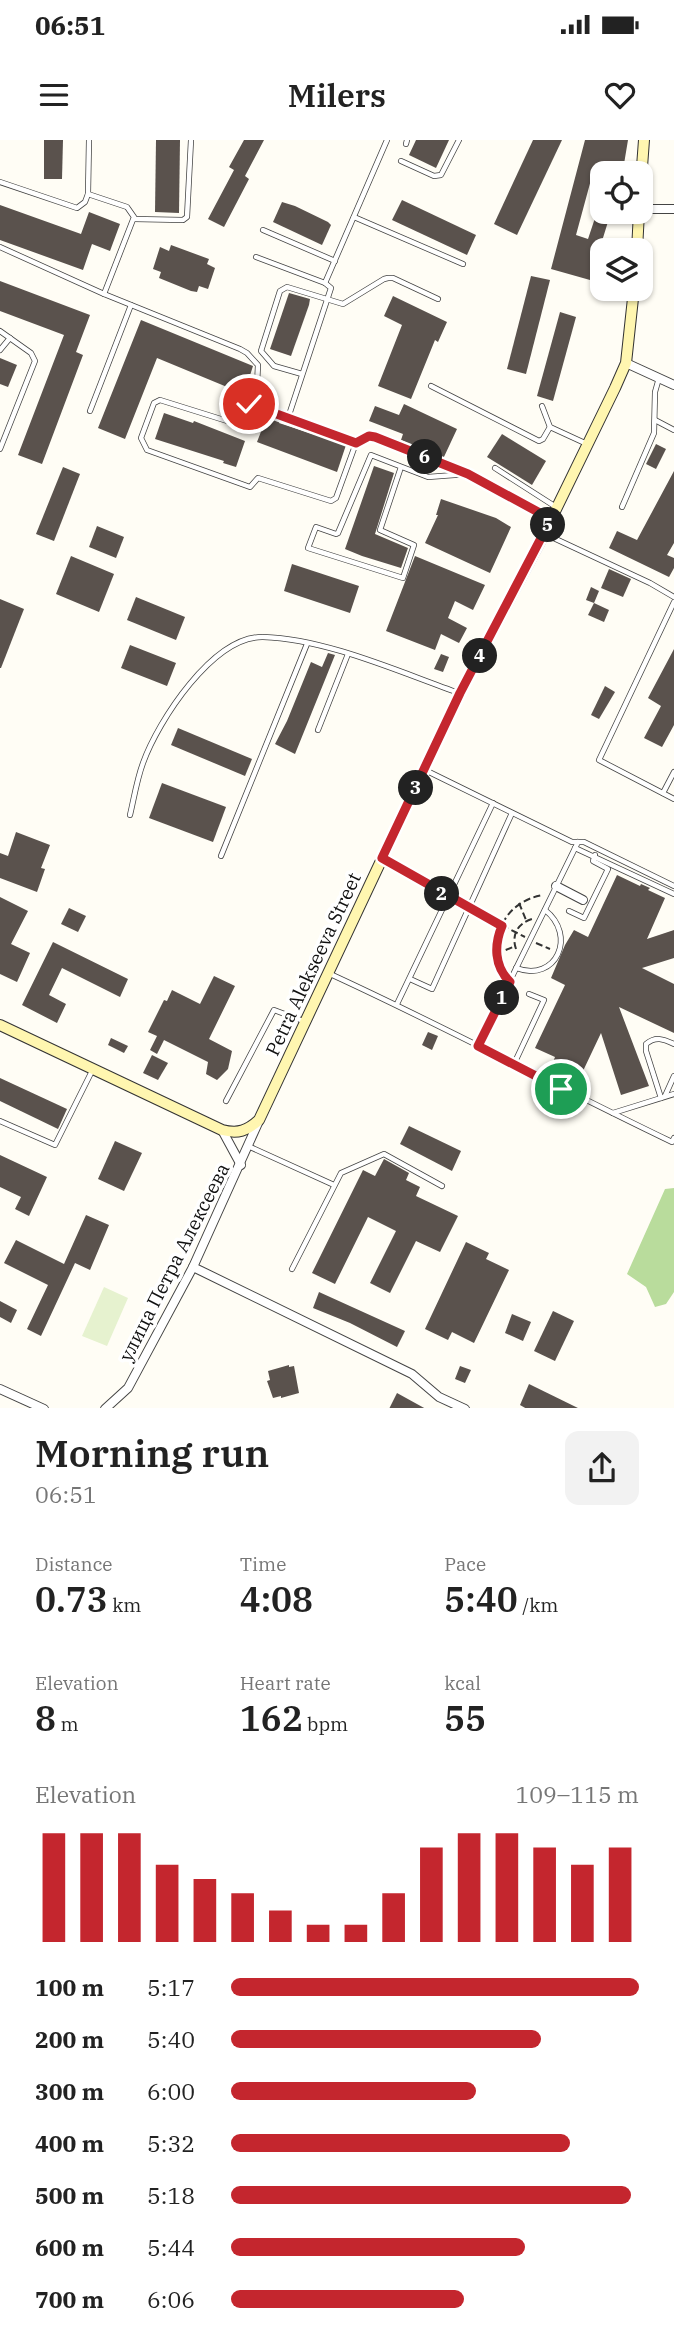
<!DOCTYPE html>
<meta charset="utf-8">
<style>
body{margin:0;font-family:"IBM Plex Serif",serif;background:#f2f2f2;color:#222;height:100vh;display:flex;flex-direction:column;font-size:26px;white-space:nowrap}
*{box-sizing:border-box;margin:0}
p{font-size:23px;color:#767676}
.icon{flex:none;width:38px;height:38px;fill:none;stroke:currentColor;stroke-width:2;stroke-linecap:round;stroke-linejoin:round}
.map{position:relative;height:1268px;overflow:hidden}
.details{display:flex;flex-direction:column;background:#fff;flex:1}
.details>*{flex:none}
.tools{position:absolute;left:590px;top:21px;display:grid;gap:14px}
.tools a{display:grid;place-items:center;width:63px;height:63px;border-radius:14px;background:#fff;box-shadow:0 2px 5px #0004;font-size:35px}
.pin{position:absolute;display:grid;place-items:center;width:60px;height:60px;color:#fff;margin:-30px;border:4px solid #fff;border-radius:50%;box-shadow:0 2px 7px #0007}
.km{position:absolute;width:35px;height:35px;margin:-18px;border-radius:50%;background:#222;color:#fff;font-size:19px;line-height:35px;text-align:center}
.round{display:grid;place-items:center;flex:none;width:74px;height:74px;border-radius:14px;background:#f2f2f2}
.summary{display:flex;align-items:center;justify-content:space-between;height:119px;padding:0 35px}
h1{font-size:38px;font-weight:600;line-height:52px}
.stats{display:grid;grid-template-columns:repeat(3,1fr);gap:10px;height:119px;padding:7px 35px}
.stats div{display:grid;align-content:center}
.stats b{font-size:35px;font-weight:600}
.stats small{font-size:19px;font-weight:400}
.stats p{font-size:19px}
.chart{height:196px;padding:14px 35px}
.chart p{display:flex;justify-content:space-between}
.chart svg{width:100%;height:126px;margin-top:7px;stroke:#c4262e;stroke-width:6}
ul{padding:0 35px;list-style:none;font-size:23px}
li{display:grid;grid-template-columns:112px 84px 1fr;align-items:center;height:52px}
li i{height:18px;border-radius:9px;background:#c4262e}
.status{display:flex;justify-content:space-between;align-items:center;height:49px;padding:0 35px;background:#fff;direction:ltr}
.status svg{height:19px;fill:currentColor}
header{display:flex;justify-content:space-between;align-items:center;height:91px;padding:0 35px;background:#fff;font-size:32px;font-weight:600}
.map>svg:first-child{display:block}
.forest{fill:#b9dc9c}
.pitch{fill:#e6f2cf}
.building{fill:#5a524d}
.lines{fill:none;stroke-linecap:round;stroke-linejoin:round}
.lane-casing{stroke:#444;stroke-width:6}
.street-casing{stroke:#444;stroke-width:10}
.secondary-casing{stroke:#333;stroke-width:12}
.path{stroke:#333;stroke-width:2;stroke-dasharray:7 3.5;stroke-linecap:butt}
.lane{stroke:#fff;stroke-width:4.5}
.street{stroke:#fff;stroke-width:8}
.secondary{stroke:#fff6b0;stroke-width:10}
.route-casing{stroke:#fff;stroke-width:14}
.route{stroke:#c4262e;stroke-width:9}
.labels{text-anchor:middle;stroke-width:7;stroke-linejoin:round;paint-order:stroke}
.street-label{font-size:19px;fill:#111;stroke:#fff}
</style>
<div class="status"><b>06:51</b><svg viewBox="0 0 49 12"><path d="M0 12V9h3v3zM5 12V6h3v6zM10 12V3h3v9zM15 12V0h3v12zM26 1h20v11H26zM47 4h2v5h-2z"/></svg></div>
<header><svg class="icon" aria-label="menu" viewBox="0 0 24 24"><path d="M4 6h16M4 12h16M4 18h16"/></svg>Milers<svg class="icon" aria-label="heart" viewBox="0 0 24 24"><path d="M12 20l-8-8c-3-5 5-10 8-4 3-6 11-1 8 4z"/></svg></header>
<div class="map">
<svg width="674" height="1269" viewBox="0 0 674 1269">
<rect width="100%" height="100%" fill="#fffdf5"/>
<polygon class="forest" points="674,1048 674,1152 666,1164 655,1167 646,1147 627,1134 665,1049"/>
<polygon class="pitch" points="104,1147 128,1158 107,1206 82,1196"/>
<g class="building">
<polygon points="44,0 63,0 62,39 44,39"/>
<polygon points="156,0 180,0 179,73 155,72"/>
<polygon points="244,0 264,0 245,36 249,39 224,87 208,79 234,30 229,27"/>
<polygon points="416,0 449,0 436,28 409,15"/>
<polygon points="533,0 562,0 517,95 494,84"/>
<polygon points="585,0 628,0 623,30 595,25 576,95 588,99 597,72 611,72 590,140 551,129"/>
<polygon points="402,60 476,95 467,115 392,80"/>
<polygon points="282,62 295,66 328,82 331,85 322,105 273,82"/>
<polygon points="0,65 81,94 89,72 120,84 110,111 92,104 83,130 0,100"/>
<polygon points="171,105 209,119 207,124 215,128 208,149 199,146 197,152 191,151 159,138 161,132 153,129 160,107 169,111"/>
<polygon points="531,136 550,140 526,234 507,229"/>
<polygon points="0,141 90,175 76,212 83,215 42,324 18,315 64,195 0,171"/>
<polygon points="289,153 310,159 309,165 291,216 270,209"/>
<polygon points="393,156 447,182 438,202 435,200 411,259 378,246 402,185 384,176"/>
<polygon points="560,172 576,177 553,261 537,256"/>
<polygon points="141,180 253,226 244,254 157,218 125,299 98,288"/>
<polygon points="0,218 17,225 8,247 0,244"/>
<polygon points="404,264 457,289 443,319 401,300 403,294 369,281 375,266 399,275"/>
<polygon points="164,273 193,283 194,281 245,301 236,327 223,323 224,321 155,299"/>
<polygon points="267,276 280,281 279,283 346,305 337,332 257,302"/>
<polygon points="502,294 546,321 532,345 487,317"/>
<polygon points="656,304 666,309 656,329 646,324"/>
<polygon points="374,326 394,333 375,394 408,408 401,428 362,416 345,409"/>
<polygon points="63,327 80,334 54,401 36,394"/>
<polygon points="674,331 674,403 667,415 674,418 674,428 669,437 609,408 617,391 637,400"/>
<polygon points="441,359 496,378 511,387 490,433 425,403 438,375 436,375"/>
<polygon points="97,386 124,397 116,418 89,407"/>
<polygon points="71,416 114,434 99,472 56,454"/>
<polygon points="415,416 485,445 473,470 455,461 448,478 467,488 459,503 441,494 435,510 386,491"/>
<polygon points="292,424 359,446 350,473 284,451"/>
<polygon points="609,429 631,439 623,457 601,448"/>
<polygon points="591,447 599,451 594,463 586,460"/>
<polygon points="136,457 185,477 176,500 127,480"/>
<polygon points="0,459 24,469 1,528 0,528"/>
<polygon points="594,463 609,470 604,482 588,475"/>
<polygon points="130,505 176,523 167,546 121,528"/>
<polygon points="674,509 674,585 662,607 644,598 661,566 648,558"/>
<polygon points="328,513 335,515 295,614 275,604 287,581 311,522 322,527"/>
<polygon points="441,514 449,517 443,532 434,529"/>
<polygon points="605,546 615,552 599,579 591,575"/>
<polygon points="178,588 252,619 245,636 171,605"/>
<polygon points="162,643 226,667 213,702 149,678"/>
<polygon points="16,692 50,705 41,728 45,729 37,752 0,738 0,713 8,716"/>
<polygon points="617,735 640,746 641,744 650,748 648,750 665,758 647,799 674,790 674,818 642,828 674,844 674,893 619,867 649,946 621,955 601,893 583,931 563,921 560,926 553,922 555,917 535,908 565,845 551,838 565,805 574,790 588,797"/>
<polygon points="0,757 28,771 11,804 30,813 17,842 0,834"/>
<polygon points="69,768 86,776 78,792 61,784"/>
<polygon points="53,802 128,839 120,857 62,828 49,855 66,864 57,883 22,865"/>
<polygon points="214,836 235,846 209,899 232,911 228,929 217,940 206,934 208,922 164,900 157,914 150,910 157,896 148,892 164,860 167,861 172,850 200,864"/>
<polygon points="428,892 438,896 432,910 422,905"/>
<polygon points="111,898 128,906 124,913 108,905"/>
<polygon points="152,915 168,923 158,940 143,933"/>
<polygon points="0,938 67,969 58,989 0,961"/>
<polygon points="409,986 461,1011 452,1031 400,1004"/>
<polygon points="115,1001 142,1013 124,1051 98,1039"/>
<polygon points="0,1015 47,1037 29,1076 15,1069 21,1057 0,1047"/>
<polygon points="384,1019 409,1033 406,1040 420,1047 416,1056 458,1076 440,1112 416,1101 390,1153 370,1143 396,1091 368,1077 335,1144 312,1133 363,1030 375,1036"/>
<polygon points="86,1075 109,1085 90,1130 75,1123 41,1196 27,1189 48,1145 4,1123 16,1100 64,1124"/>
<polygon points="466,1102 489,1113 486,1119 509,1130 474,1203 452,1192 448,1200 425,1189"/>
<polygon points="319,1152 405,1191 397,1207 350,1183 313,1168"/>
<polygon points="0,1161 17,1170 11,1183 0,1177"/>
<polygon points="553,1171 574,1181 555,1221 534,1211"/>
<polygon points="512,1174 531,1182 523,1201 505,1193"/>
<polygon points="289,1225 289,1227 294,1226 299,1253 281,1258 281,1256 273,1258 267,1241 270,1240 268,1231"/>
<polygon points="460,1226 471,1230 465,1243 455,1239"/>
<polygon points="529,1244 580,1269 527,1269 520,1265"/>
<polygon points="397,1253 426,1269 389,1269"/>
</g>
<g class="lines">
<defs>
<g id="lane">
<polyline points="406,4 407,0"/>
<polyline points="401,21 434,36 441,35 459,0"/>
<polyline points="0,42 77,68 85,62 88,54 89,0"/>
<polyline points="88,54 127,67 134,77 104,154"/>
<polyline points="354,77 463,124"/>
<polyline points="134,79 183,80 187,77 191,0"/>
<polyline points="263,90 335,121"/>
<polyline points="0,107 104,154 240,209 247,213 258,225 257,245 240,285 160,260 154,263 141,298 147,310 250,347 258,338 331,361 336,358 356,303"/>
<polyline points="256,117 325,143 331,148 288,278"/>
<polyline points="325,143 387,0"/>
<polyline points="0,191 31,213 35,221 0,309"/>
<polyline points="0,210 10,198"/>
<polyline points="302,234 274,226 261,211 280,151 287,147 343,164 384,139 388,138 393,138 438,159"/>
<polyline points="431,246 539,301 543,299 550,287"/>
<polyline points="249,264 356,303 368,296 375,297 467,334"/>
<polyline points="542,266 550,287 587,304"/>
<polyline points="90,271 131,165"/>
<polyline points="655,280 674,290"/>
<polyline points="401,327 380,390 414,405 403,438 308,408 316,387 336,394 338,393 371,315 428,337 468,334 551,379"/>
<polyline points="495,328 556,367"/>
<polyline points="622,367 654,293 655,252 659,238"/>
<polyline points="545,394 650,443 674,457"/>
<polyline points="674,462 599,620 674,659"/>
<polyline points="318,590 348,514"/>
<polyline points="425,630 572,702 584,702 674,746"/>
<polyline points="663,653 674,632"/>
<path d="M130,675c4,-17 7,-36 13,-52 15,-42 70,-127 120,-126 64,2 136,35 196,56"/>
<polyline points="575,708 674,754"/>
<polyline points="221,716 307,504"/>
<polyline points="569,771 584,778 608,729 593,721 595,715"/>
<path d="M516,828c41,15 61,-33 29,-58"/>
<path d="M328,833c116,53 229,114 344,169l2,-4"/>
<polyline points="410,839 432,849 512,673"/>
<polyline points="397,864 493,663"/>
<polyline points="478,906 578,702"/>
<polyline points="514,924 544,860 529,854"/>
<polyline points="665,956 674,936"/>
<path d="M661,958l-15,-47v-7c10,-8 17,-5 28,0"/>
<polyline points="226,961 274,870 306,882"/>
<polyline points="613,973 674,954"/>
<polyline points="0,981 55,1005 92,931"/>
<polyline points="248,1006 334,1045"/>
<polyline points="292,1129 341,1033 384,1014 442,1046"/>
</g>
<g id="street">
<polyline points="640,69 674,69"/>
<polyline points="626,223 674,245"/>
<polyline points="556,746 583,760"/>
<polyline points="222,990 241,1025"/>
<polyline points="193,1127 412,1234 439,1257 465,1269"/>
<polyline points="0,1249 44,1269"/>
<polyline points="105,1269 128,1248 193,1127 258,983"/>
</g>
<g id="secondary">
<polyline points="640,54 644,0"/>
<polyline points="637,110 639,72"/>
<path d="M0,885l222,105c16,4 25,1 37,-10l201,-427 84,-159 71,-146 11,-25 8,-74"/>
</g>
</defs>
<use href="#lane" class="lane-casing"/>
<use href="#street" class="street-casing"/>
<use href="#secondary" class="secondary-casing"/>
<g class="path">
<polyline points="392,724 441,753"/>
<polyline points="519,763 526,780"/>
<polyline points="474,771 525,797"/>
<polyline points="536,803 550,809"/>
<path d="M516,809c-5,-14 2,-26 16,-30"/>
<polyline points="496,814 513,807"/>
<path d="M503,835c-15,-36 0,-73 40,-80"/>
</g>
<use href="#lane" class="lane"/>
<use href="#street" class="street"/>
<use href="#secondary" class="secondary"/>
</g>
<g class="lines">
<defs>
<path id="route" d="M249,264l107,39 13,-7 6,1 93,37 83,45 -91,174 -78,165 120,68c-8,19 -8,40 8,56l-32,64 83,43"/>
</defs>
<use href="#route" class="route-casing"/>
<use href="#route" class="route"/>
</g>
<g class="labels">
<g class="street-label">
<text transform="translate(313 824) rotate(-65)" y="7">Petra Alekseeva Street</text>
<text transform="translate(174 1122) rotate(-63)" y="7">улица Петра Алексеева</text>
</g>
</g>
</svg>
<div class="tools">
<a><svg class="icon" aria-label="locate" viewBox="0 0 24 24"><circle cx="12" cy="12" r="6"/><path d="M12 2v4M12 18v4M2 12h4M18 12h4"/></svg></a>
<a><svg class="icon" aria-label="layers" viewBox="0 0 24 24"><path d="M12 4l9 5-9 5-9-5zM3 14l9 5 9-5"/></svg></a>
</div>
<div class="pin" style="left:561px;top:949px;background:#1e9e55"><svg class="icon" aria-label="arrive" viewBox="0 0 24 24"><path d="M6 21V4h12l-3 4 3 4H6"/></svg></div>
<div class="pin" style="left:249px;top:264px;background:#d93025"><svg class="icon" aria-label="check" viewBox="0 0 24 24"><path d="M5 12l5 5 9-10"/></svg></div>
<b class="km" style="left:502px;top:858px">1</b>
<b class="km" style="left:442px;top:754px">2</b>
<b class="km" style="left:416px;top:648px">3</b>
<b class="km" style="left:480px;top:516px">4</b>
<b class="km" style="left:548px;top:385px">5</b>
<b class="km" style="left:425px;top:317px">6</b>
</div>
<section class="details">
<div class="summary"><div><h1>Morning run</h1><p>06:51</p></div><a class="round"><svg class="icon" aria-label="share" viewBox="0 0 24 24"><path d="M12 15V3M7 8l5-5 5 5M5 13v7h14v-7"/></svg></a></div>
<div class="stats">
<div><p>Distance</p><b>0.73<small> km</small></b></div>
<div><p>Time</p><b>4:08</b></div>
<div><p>Pace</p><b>5:40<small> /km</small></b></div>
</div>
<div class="stats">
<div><p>Elevation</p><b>8<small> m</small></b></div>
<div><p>Heart rate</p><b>162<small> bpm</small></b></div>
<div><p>kcal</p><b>55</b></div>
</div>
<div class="chart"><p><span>Elevation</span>109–115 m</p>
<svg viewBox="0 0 160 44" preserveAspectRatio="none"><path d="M5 44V6M15 44V6M25 44V6M35 44V17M45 44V22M55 44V27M65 44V33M75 44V38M85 44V38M95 44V27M105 44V11M115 44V6M125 44V6M135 44V11M145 44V17M155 44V11"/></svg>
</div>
<ul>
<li><b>100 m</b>5:17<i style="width:100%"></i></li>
<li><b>200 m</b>5:40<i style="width:76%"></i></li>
<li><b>300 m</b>6:00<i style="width:60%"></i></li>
<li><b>400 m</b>5:32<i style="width:83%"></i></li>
<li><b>500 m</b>5:18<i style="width:98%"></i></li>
<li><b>600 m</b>5:44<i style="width:72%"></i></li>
<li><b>700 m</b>6:06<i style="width:57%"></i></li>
</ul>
</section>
